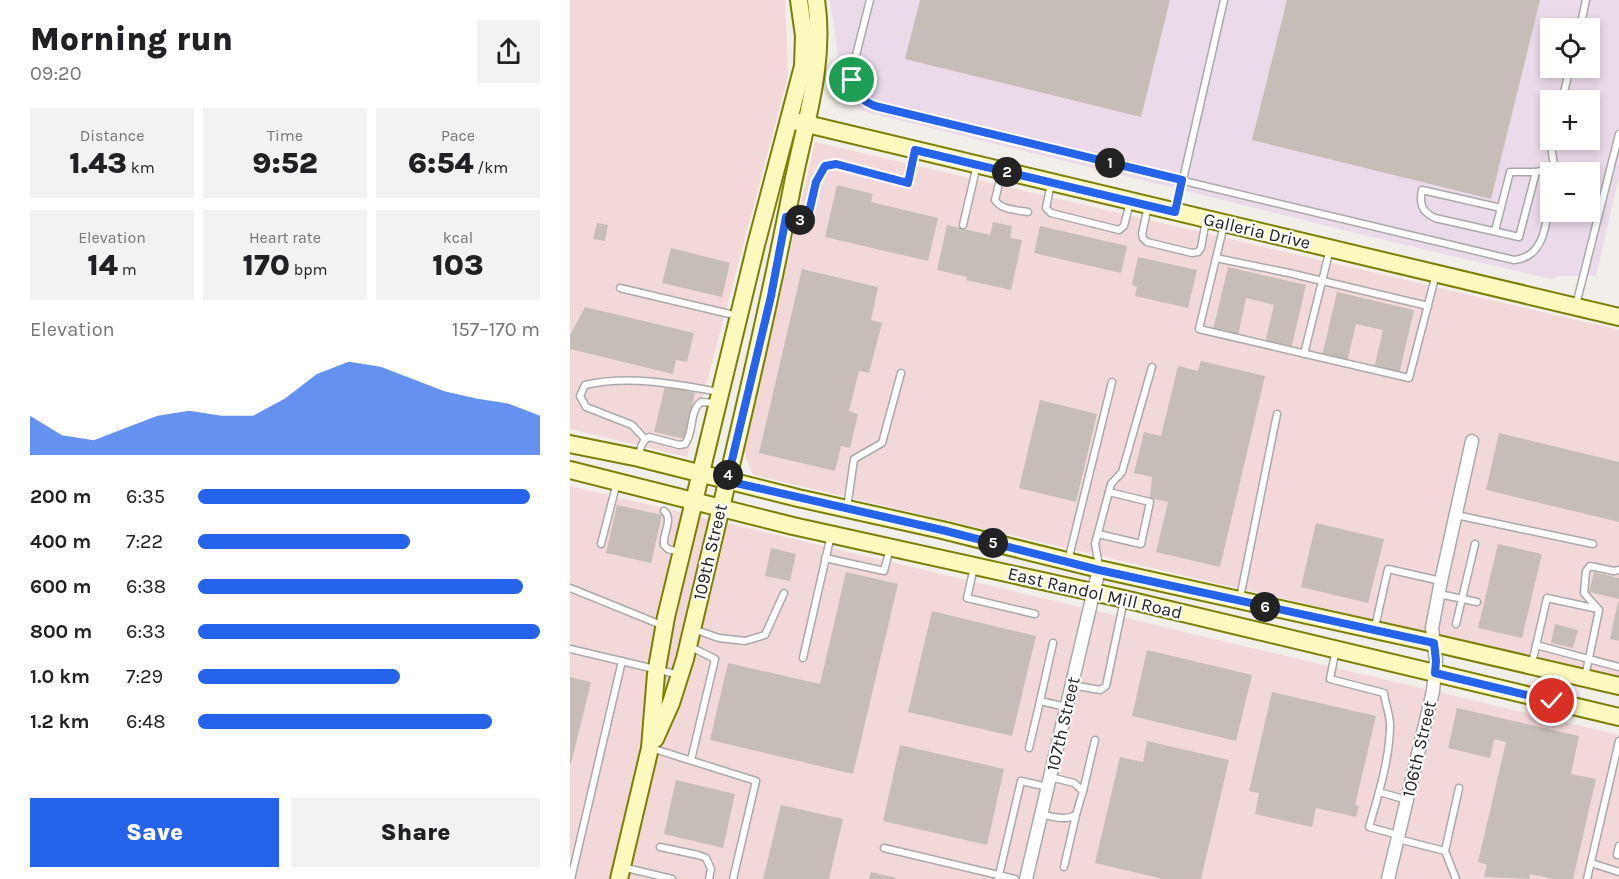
<!DOCTYPE html>
<meta charset="utf-8">
<style>
body{margin:0;font-family:Karla,sans-serif;background:#f2f2f2;color:#202124;height:100vh;display:flex;flex-direction:column;font-size:22px;white-space:nowrap}
*{box-sizing:border-box;margin:0}
p{font-size:20px;color:#757577}
.icon{flex:none;width:33px;height:33px;fill:none;stroke:currentColor;stroke-width:2;stroke-linecap:round;stroke-linejoin:round}
.map{position:relative;flex:1;overflow:hidden}
.details{display:flex;flex-direction:column;background:#fff;width:570px}
.details>*{flex:none}
.buttons{position:absolute;left:970px;top:18px;display:grid;gap:12px}
.buttons a{display:grid;place-items:center;width:60px;height:60px;border-radius:0px;background:#fff;box-shadow:0 3px 9px #0003;font-size:30px}
.pin{position:absolute;display:grid;place-items:center;width:51px;height:51px;color:#fff;margin:-26px;border:3px solid #fff;border-radius:50%;box-shadow:0 2px 6px #0007}
.km{position:absolute;width:30px;height:30px;margin:-15px;border-radius:50%;background:#222;color:#fff;font-size:16px;line-height:30px;text-align:center}
.round{display:grid;place-items:center;flex:none;width:63px;height:63px;border-radius:0px;background:#f2f2f2}
.head{display:flex;align-items:center;justify-content:space-between;height:102px;padding:0 30px}
h1{font-size:33px;font-weight:800;line-height:45px}
.stats{display:grid;grid-template-columns:repeat(3,1fr);gap:9px;height:102px;padding:6px 30px}
.stats div{display:grid;align-content:center;border-radius:0px;background:#f2f2f2;text-align:center}
.stats b{font-size:30px;font-weight:800}
.stats small{font-size:16px;font-weight:400}
.stats p{font-size:16px}
.chart{height:168px;padding:12px 30px}
.chart p{display:flex;justify-content:space-between}
.chart svg{width:100%;height:108px;margin-top:6px;fill:#2563eb;opacity:.7}
.action{display:flex;gap:12px;margin-top:auto;padding:12px 30px}
.action a{flex:1;height:69px;border-radius:0px;background:#2563eb;color:#fff;font-size:24px;font-weight:800;line-height:69px;text-align:center}
.action a+a{background:#f2f2f2;color:#202124}
ul{padding:0 30px;list-style:none;font-size:20px}
li{display:grid;grid-template-columns:96px 72px 1fr;align-items:center;height:45px}
li i{height:15px;border-radius:8px;background:#2563eb}
main{display:flex;flex:1;min-height:0}
.map>svg:first-child{display:block}
.commercial{fill:#f2d8d9}
.industrial{fill:#ebdae9;fill-rule:evenodd}
.building{fill:#c7bdb7}
.lines{fill:none;stroke-linecap:round;stroke-linejoin:round}
.lane-casing{stroke:#a9a9a9;stroke-width:9}
.street-casing{stroke:#a9a9a9;stroke-width:15}
.secondary-casing{stroke:#7b7f03;stroke-width:20}
.lane{stroke:#fff;stroke-width:6}
.street{stroke:#fff;stroke-width:12}
.secondary{stroke:#fbf9be;stroke-width:16}
.route-casing{stroke:#fff;stroke-width:12}
.route{stroke:#2563eb;stroke-width:8}
.labels{text-anchor:middle;stroke-width:4.5;stroke-linejoin:round;paint-order:stroke}
.street-label{font-size:18px;fill:#222;stroke:#fff}
</style>
<main>
<section class="details">
<div class="head"><div><h1>Morning run</h1><p>09:20</p></div><a class="round"><svg class="icon" aria-label="share" viewBox="0 0 24 24"><path d="M12 15V3M7 8l5-5 5 5M5 13v7h14v-7"/></svg></a></div>
<div class="stats">
<div><p>Distance</p><b>1.43<small> km</small></b></div>
<div><p>Time</p><b>9:52</b></div>
<div><p>Pace</p><b>6:54<small> /km</small></b></div>
</div>
<div class="stats">
<div><p>Elevation</p><b>14<small> m</small></b></div>
<div><p>Heart rate</p><b>170<small> bpm</small></b></div>
<div><p>kcal</p><b>103</b></div>
</div>
<div class="chart"><p><span>Elevation</span>157–170 m</p>
<svg viewBox="0 0 160 44" preserveAspectRatio="none"><path d="M0 44V28L10 36L20 38L30 33L40 28L50 26L60 28L70 28L80 21L90 11L100 6L110 8L120 13L130 18L140 21L150 23L160 28V44z"/></svg>
</div>
<ul>
<li><b>200 m</b>6:35<i style="width:97%"></i></li>
<li><b>400 m</b>7:22<i style="width:62%"></i></li>
<li><b>600 m</b>6:38<i style="width:95%"></i></li>
<li><b>800 m</b>6:33<i style="width:100%"></i></li>
<li><b>1.0 km</b>7:29<i style="width:59%"></i></li>
<li><b>1.2 km</b>6:48<i style="width:86%"></i></li>
</ul>
<div class="action"><a>Save</a><a>Share</a></div>
</section>
<div class="map">
<svg width="1049" height="879" viewBox="0 0 1049 879">
<rect width="100%" height="100%" fill="#f2eee9"/>
<g class="commercial">
<polygon points="0,0 215,0 218,76 117,457 0,429"/>
<polygon points="245,142 1049,330 1049,677 183,475 174,451"/>
<polygon points="0,486 1049,735 1049,879 0,879"/>
</g>
<path class="industrial" d="M260,0h789v176l-23,100h-36l-9,3 -154,-36 -535,-132 -19,-22zM981,28h39v40h-39zM981,100h39v40h-39zM981,172h39v40h-39z"/>
<g class="building">
<polygon points="350,0 600,0 571,117 335,59"/>
<polygon points="717,0 970,0 921,199 682,140"/>
<polygon points="267,185 303,194 301,202 368,218 358,261 255,237"/>
<polygon points="423,222 442,226 440,238 452,240 441,290 396,280 397,277 367,270 377,225 420,235"/>
<polygon points="27,223 38,225 35,241 23,239"/>
<polygon points="470,226 557,246 551,273 464,253"/>
<polygon points="101,248 160,263 152,297 92,283"/>
<polygon points="568,257 627,270 618,308 565,296 567,287 562,285"/>
<polygon points="658,267 736,285 721,349 695,343 704,305 676,298 668,336 643,330"/>
<polygon points="232,269 308,287 301,320 312,323 299,373 289,371 279,411 288,414 280,448 271,446 265,471 189,453"/>
<polygon points="767,292 844,310 829,374 804,368 813,330 786,324 777,362 752,356"/>
<polygon points="15,307 124,333 117,362 106,360 103,374 0,349 0,335"/>
<polygon points="631,361 695,376 650,567 586,552 598,502 580,498 582,477 564,473 574,432 591,436 608,366 628,371"/>
<polygon points="95,386 125,393 114,439 84,432"/>
<polygon points="470,400 527,414 506,502 449,488"/>
<polygon points="929,433 1049,462 1049,522 916,490"/>
<polygon points="47,505 92,515 81,563 36,553"/>
<polygon points="746,523 814,539 798,603 731,587"/>
<polygon points="928,544 972,554 952,638 908,628"/>
<polygon points="201,548 226,554 220,581 195,576"/>
<polygon points="276,572 328,584 283,774 140,740 158,663 250,684"/>
<polygon points="1024,572 1049,578 1049,599 1019,592"/>
<polygon points="1048,602 1049,602 1049,641 1040,639"/>
<polygon points="362,611 466,636 442,736 338,712"/>
<polygon points="985,624 1008,630 1003,648 981,643"/>
<polygon points="577,650 682,675 666,741 562,716"/>
<polygon points="0,677 21,682 1,764 0,764"/>
<polygon points="702,692 806,716 785,805 789,806 786,817 746,808 742,827 685,814 689,793 679,791"/>
<polygon points="887,708 1009,736 1001,774 1026,779 1003,879 984,879 960,874 959,879 914,877 917,865 908,862 936,742 924,739 920,758 878,748"/>
<polygon points="577,741 659,760 631,879 593,879 525,863 550,757 573,762"/>
<polygon points="330,745 434,769 417,845 313,821"/>
<polygon points="106,780 165,794 153,848 94,834"/>
<polygon points="211,805 273,819 259,879 193,879"/>
<polygon points="301,872 326,878 326,879 299,879"/>
</g>
<g class="lines">
<defs>
<g id="lane">
<path d="M300,0l-18,71c-1,18 6,29 23,36l639,153c32,-3 32,-39 37,-64"/>
<polyline points="1010,28 1016,0"/>
<polyline points="992,100 1000,68"/>
<polyline points="983,140 981,146 985,172"/>
<path d="M432,171l-7,29c6,10 22,10 33,12"/>
<polyline points="481,183 476,208 481,213 549,230 554,226 560,202"/>
<polyline points="578,206 572,234 573,238 577,242 622,253 628,252 631,248 636,220"/>
<path d="M931,208l-79,-18c-3,14 0,22 13,28l84,19 17,-65"/>
<polyline points="606,210 654,0"/>
<path d="M218,217l19,4c4,-17 6,-58 29,-57l72,19 7,-33"/>
<polyline points="393,225 407,165"/>
<polyline points="654,225 629,329 839,378 866,274"/>
<polyline points="925,231 940,172 966,172 985,168"/>
<polyline points="646,258 719,273 858,306"/>
<polyline points="50,288 168,316"/>
<polyline points="1006,305 1049,134"/>
<polyline points="734,354 760,249"/>
<path d="M75,439l-13,-14 -46,-18 -6,-11 5,-11c45,-10 90,-1 134,7"/>
<path d="M69,458c1,-8 2,-17 10,-21l30,8 6,-1c9,-11 4,-33 16,-42l15,1"/>
<polyline points="277,508 284,459 312,443 331,373"/>
<path d="M94,511c10,8 -2,23 0,34l4,4 12,3"/>
<polyline points="886,515 1023,544"/>
<polyline points="528,534 571,544 580,502 539,492"/>
<polyline points="31,544 47,482"/>
<polyline points="255,558 314,571 320,548"/>
<polyline points="498,561 542,382"/>
<polyline points="529,566 525,544 541,484 552,472 582,367"/>
<polyline points="404,567 397,598 465,614"/>
<polyline points="0,588 94,626"/>
<polyline points="869,594 907,602"/>
<polyline points="670,598 707,414"/>
<polyline points="886,624 905,544"/>
<polyline points="805,627 818,569 871,581"/>
<polyline points="123,629 149,638 175,641 195,635 214,593"/>
<polyline points="966,645 1049,667"/>
<polyline points="121,647 145,659 121,760"/>
<polyline points="0,649 110,675"/>
<path d="M766,649l-6,30 54,14c1,11 6,21 6,32 0,33 -12,71 -21,102l29,8"/>
<polyline points="233,658 261,535"/>
<polyline points="962,663 977,598 1028,609"/>
<polyline points="1015,677 1029,610 1014,593 1016,571 1020,566 1044,571 1049,570"/>
<polyline points="502,685 530,690 536,686 554,600"/>
<polyline points="470,701 483,643"/>
<polyline points="81,748 186,781 163,879"/>
<polyline points="459,748 470,701 496,707"/>
<polyline points="513,791 525,740"/>
<polyline points="809,792 837,800"/>
<path d="M472,814c12,3 23,7 34,1l7,-24 -9,-8 -24,-6"/>
<polyline points="828,839 875,851 886,879"/>
<polyline points="1049,846 1047,855 1049,855"/>
<polyline points="90,847 128,855 136,858 141,869 139,879"/>
<polyline points="314,848 445,879"/>
<polyline points="875,851 889,788"/>
<polyline points="1021,863 1049,872"/>
<polyline points="52,867 102,879"/>
<polyline points="494,867 506,815"/>
<polyline points="1,879 52,661"/>
<polyline points="428,879 451,781 478,787"/>
<polyline points="1017,879 1049,741"/>
</g>
<g id="street">
<polyline points="456,879 529,569"/>
<polyline points="818,879 863,691 866,661 862,628 871,581 902,441"/>
</g>
<g id="secondary">
<polyline points="220,120 1049,317"/>
<polyline points="0,444 69,458 228,498 372,530 529,569 864,643 1049,686"/>
<polyline points="0,470 223,526 554,599 1049,717"/>
<path d="M85,739l16,-36 14,-44c37,-157 76,-313 107,-471 12,-62 34,-124 24,-188"/>
<polyline points="49,879 80,748 86,674 96,617 186,245 233,66 234,36 229,0"/>
</g>
</defs>
<use href="#lane" class="lane-casing"/>
<use href="#street" class="street-casing"/>
<use href="#secondary" class="secondary-casing"/>
<use href="#lane" class="lane"/>
<use href="#street" class="street"/>
<use href="#secondary" class="secondary"/>
</g>
<g class="lines">
<defs>
<path id="route" d="M282,80c3,14 10,21 23,26l307,74 -7,32 -260,-62 -7,33 -72,-19 -11,2 -9,16 -9,39 -21,-4 -15,79 -44,185 215,49 157,40 335,73 2,18 -1,12 117,28"/>
</defs>
<use href="#route" class="route-casing"/>
<use href="#route" class="route"/>
</g>
<g class="labels">
<g class="street-label">
<text transform="translate(687 231) rotate(13)" y="6">Galleria Drive</text>
<text transform="translate(140 552) rotate(-77)" y="6">109th Street</text>
<text transform="translate(525 593) rotate(13)" y="6">East Randol Mill Road</text>
<text transform="translate(493 724) rotate(-77)" y="6">107th Street</text>
<text transform="translate(849 749) rotate(-77)" y="6">106th Street</text>
</g>
</g>
</svg>
<div class="buttons">
<a><svg class="icon" aria-label="locate" viewBox="0 0 24 24"><circle cx="12" cy="12" r="6"/><path d="M12 2v4M12 18v4M2 12h4M18 12h4"/></svg></a>
<a>+</a>
<a>−</a>
</div>
<div class="pin" style="left:282px;top:80px;background:#1e9e55"><svg class="icon" aria-label="arrive" viewBox="0 0 24 24"><path d="M6 21V4h12l-3 4 3 4H6"/></svg></div>
<div class="pin" style="left:982px;top:701px;background:#d93025"><svg class="icon" aria-label="check" viewBox="0 0 24 24"><path d="M5 12l5 5 9-10"/></svg></div>
<b class="km" style="left:540px;top:163px">1</b>
<b class="km" style="left:437px;top:172px">2</b>
<b class="km" style="left:230px;top:220px">3</b>
<b class="km" style="left:158px;top:475px">4</b>
<b class="km" style="left:423px;top:543px">5</b>
<b class="km" style="left:695px;top:607px">6</b>
</div>
</main>
